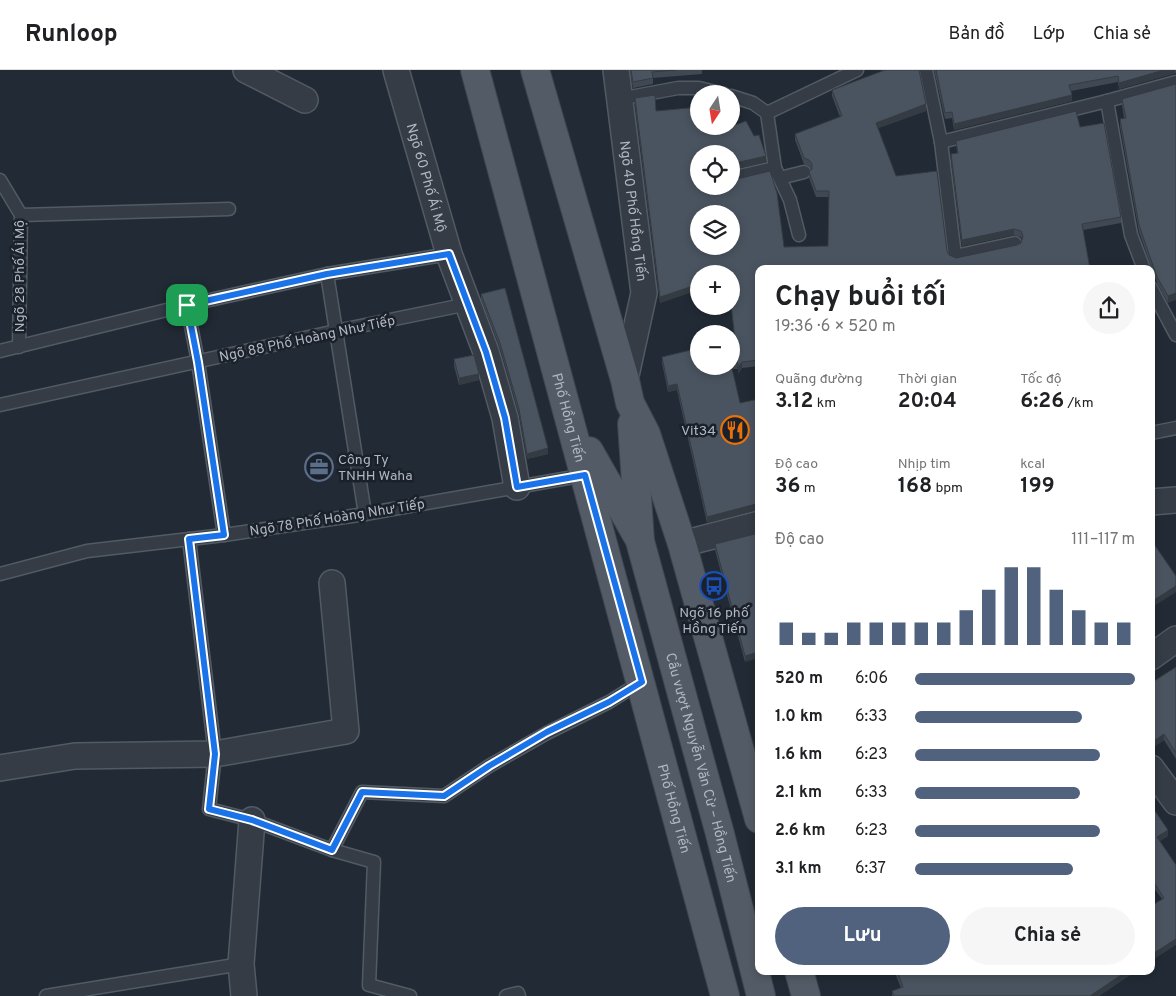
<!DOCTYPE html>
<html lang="vi">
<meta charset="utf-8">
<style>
body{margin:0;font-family:Overpass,sans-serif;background:#f6f6f6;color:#202124;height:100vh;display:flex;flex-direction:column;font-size:19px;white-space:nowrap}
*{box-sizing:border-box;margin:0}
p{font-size:16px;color:#757577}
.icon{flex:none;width:28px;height:28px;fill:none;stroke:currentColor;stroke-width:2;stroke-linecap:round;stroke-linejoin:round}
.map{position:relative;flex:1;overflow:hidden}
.side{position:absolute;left:755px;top:195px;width:400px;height:710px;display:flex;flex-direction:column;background:#fff;border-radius:10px;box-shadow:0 2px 8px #0003}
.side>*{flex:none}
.needle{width:32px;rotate:192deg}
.controls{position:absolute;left:690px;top:15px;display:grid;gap:10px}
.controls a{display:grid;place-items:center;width:50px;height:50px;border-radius:50%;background:#fff;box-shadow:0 2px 8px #0003;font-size:25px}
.pin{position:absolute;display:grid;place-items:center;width:42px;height:42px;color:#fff;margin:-21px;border-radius:10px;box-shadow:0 2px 8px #0006}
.round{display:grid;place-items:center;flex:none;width:52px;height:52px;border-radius:26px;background:#f6f6f6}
.headline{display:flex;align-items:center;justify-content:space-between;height:85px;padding:0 20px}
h1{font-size:28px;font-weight:700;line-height:38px}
.metrics{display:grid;grid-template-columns:repeat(3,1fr);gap:8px;height:85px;padding:5px 20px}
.metrics div{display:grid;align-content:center}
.metrics b{font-size:21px;font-weight:700}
.metrics small{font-size:14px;font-weight:400}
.metrics p{font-size:14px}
.chart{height:140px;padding:10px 20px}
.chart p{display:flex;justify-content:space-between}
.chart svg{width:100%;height:90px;margin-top:5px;stroke:#50627e;stroke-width:6}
.cta{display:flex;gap:10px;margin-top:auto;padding:10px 20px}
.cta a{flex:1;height:58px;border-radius:30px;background:#50627e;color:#fff;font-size:20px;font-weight:700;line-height:58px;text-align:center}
.cta a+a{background:#f6f6f6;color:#202124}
ul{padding:0 20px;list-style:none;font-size:16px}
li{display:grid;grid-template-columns:80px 60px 1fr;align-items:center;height:38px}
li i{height:12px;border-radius:6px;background:#50627e}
header{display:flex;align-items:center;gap:30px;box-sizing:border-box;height:70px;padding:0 25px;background:#fff;border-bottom:1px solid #e0e0e0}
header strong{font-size:24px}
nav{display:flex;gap:28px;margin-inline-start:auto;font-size:18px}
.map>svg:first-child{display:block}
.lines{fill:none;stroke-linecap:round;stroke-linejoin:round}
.service-casing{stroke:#525a63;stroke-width:15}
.minor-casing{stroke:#525a63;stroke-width:28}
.primary-casing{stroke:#3e454f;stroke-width:30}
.service{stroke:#353c46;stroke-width:12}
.minor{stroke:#353c46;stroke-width:25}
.primary{stroke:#535b66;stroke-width:28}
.wall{fill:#404853}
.shaded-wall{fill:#343b43}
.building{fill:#4a5460;stroke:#343b43;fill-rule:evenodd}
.route-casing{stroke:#fff;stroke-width:10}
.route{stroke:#1a73e8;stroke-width:6}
.labels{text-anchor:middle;stroke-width:5;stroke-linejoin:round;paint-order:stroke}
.street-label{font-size:14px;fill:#afb7c2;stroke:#1b212a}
.poi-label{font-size:14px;fill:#afb7c2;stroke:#1b212a;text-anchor:end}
</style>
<header>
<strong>Runloop</strong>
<nav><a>Bản đồ</a><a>Lớp</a><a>Chia sẻ</a></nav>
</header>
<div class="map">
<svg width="1176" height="926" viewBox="0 0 1176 926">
<rect width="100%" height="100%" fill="#222a35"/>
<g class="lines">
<defs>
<g id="service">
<polyline points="926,0 941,72 955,186 1015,173"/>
<polyline points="731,26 753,33 767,43"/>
<polyline points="619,29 678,18 699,18 724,24"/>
<polyline points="1107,31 1131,165 1144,199"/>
<polyline points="767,43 775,98 790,130 799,165"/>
<polyline points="767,43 857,0"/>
<polyline points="941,72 1107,31 1176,12"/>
<polyline points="735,107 775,98"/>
<polyline points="780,108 804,102"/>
<polyline points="0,110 21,145 19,277"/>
<polyline points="21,145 229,139"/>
<polyline points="327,204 365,444"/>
<polyline points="1151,218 1176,265"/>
<polyline points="187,235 198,292 224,465"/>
<polyline points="0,281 187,235 327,204 449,184"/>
<polyline points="0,335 336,261 468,234"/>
<polyline points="1151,363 1176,358"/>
<polyline points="189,469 215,684 209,739 252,750 332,780 374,792 369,915 410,926"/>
<polyline points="0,504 87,481 224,465 365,444 585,405"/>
<polyline points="332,780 362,722 444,726 489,696 547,663 609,632 641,612"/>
<polyline points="46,926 241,894"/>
<polyline points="506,926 518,923 519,926"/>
</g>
<g id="minor">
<polyline points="246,0 305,30"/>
<path id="s1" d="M396,0l53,184 37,98 19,66 12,69"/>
<path id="s2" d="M616,0l28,223 -19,87"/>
<polyline points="1151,432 1176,430"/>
<polyline points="682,474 759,454"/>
<polyline points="1151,587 1176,569"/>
<polyline points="0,698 75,686 215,684 346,661 332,513"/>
<polyline points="1151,698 1176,732"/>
<polyline points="244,926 241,894 252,750"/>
</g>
<g id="primary">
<path id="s3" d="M475,0l250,926"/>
<polyline points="535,0 625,310 630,333 646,364 682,474 759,749"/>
<path id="s4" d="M632,354l8,117 80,293 41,162"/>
<polyline points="589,381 637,465"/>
<polyline points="799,901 806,926"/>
</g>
</defs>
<use href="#service" class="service-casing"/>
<use href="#minor" class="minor-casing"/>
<use href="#primary" class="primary-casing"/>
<use href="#service" class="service"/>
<use href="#minor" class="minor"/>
<use href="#primary" class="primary"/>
</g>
<g class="wall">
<polygon points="630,0 702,0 702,4 653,8 653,14 633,18"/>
<polygon points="881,0 919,0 926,41 878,58 896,106 947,181 949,185 956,188 1017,175 1021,173 1022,169 1021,167 1014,165 962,176 951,90 951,84 957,83 956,71 1080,57 1121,147 1121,153 1083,160 1090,199 759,199 759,296 742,298 738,304 738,299 732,299 740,333 759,329 759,440 756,440 707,453 677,320 668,322 662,293 662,287 735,270 731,236 731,204 660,233 635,34 635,28 656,41 699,56 724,59 766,92 731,100 731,84 699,84 784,177 828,176 829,127 816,127 809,108 809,102 811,99 809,96 804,94 795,70 795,64 840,47 832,26 832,20 882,1"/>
<polygon points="934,0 1176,0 1176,3 1119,19 1118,12 1071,21 1072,31 954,60 952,48 945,49"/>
<polygon points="1176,14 1168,233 1157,213 1139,162 1120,56 1120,49 1124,48 1122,35 1122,29"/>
<polygon points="481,224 548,384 527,389 519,344 500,278 481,229"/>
<polygon points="454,289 479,310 459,315 454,296"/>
<polygon points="759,463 745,592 715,480 715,474"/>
<polygon points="1176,597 1176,689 1164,670 1151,679 1151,613"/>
<polygon points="1151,735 1168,766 1160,771 1176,795 1151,891 1162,829 1151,814"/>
<polygon points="894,901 1136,901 1099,926 892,926 892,921 901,918"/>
</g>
<g class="shaded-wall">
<polygon points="1164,0 1175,0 1175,3 1119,19 1119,13"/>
<polygon points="1072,25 1072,31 954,60 954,54"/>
<polygon points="926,34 926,41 876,59 876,53"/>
<polygon points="766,86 766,92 731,100 731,94"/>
<polygon points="1014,159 1014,165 962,176 962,170"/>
<polygon points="699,214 699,220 660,233 660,227"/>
<polygon points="1176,223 1176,230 1168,233 1168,226"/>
<polygon points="742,292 742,298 738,304 738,298"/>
<polygon points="479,304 479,310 459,315 459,308"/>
<polygon points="677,314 677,320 668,322 668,316"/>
<polygon points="548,378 548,384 527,389 527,384"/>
<polygon points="756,434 756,440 707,453 707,447"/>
<polygon points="1176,516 1176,522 1151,538 1151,532"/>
<polygon points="759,582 759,588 745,592 745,586"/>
<polygon points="1164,664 1164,670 1151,679 1151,673"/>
<polygon points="1168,760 1168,766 1157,773 1157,767"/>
<polygon points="1176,869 1176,875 1151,891 1151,885"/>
<polygon points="1127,901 1136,901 1099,926 1090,926"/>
</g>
<g class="building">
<polygon points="631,0 676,0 652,2 653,8 633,12"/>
<path d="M885,0h34l7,34 -50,19 20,53 41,-5 10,80 2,4 7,3 61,-13 4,-2 2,-7 -2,-5 -7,-2 -52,11 -11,-86 7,-1 -2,-12 120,-30 4,16 24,-4 17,94 -39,7 8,45h-331v65l-3,4h3v22l-17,2 -4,6v-5h-7v-22l4,-1 -4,-37v-29h-32v10l-39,13 -25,-199 20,-3 1,16 43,-4v19h24l1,3 22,-8 8,15 5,-1 7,21 -35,8v-10h-32v32h32v-9l6,2 33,-8 7,22 7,54 44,-1 1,-55h-13l-7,-19 3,-3v-5l-3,-4 -5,-2 -9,-24 47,-18 -10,-26zM699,144h32v32h-32z"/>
<polygon points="936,0 1164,0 1119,13 1118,6 1069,15 1072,25 954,54 952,42 945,43"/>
<polygon points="1176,14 1176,223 1168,226 1157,207 1139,155 1120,49 1126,48 1122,29"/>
<polygon points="505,218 548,378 527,384 519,339 500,273 481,224"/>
<polygon points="699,278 699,296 731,296 731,294 740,333 759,329 759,434 756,434 707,447 677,314 668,316 662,287"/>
<polygon points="474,285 479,304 459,308 454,289"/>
<polygon points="759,463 759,582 745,586 715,474"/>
<polygon points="1151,466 1154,474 1176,506 1176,516 1151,532"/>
<polygon points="1176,597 1176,683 1164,664 1151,673 1151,613"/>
<polygon points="1151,735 1168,760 1157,767 1176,795 1176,869 1151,885 1151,836 1164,828 1151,808"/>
<polygon points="897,901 1127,901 1090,926 894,926 892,921 903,917"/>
</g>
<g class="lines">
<defs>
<polygon id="route" points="449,184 486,282 505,348 517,417 585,405 642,612 609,632 547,662 489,696 444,726 362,722 332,780 252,750 209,739 215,684 189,469 224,465 198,292 187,235 327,204"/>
</defs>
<use href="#route" class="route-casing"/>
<use href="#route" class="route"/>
</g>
<defs>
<symbol id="restaurant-ring" viewBox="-11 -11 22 22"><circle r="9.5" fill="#1b212a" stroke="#e8710a" stroke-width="1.5"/><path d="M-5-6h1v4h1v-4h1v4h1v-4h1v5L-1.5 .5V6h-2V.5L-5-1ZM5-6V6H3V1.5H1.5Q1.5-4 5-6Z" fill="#e8710a"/></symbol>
<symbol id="office-ring" viewBox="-11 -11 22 22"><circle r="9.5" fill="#1b212a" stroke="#5c6f8a" stroke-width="1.5"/><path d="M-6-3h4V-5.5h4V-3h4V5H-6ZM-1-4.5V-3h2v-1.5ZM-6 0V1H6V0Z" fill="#5c6f8a"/></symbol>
<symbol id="bus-ring" viewBox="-11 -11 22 22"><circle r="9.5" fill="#1b212a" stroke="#1a4fb4" stroke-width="1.5"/><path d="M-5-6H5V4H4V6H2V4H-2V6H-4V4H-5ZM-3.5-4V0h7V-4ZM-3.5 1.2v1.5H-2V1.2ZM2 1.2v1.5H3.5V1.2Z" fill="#1a4fb4"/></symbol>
</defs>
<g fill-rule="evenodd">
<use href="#restaurant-ring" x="719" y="344" width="32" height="32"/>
<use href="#office-ring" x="303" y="381" width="32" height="32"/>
<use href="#bus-ring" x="698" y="500" width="32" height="32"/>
</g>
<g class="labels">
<g class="street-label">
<text dy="5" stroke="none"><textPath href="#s1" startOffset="112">Ngõ 60 Phố Ái Mộ</textPath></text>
<text dy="5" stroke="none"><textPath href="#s2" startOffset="142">Ngõ 40 Phố Hồng Tiến</textPath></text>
<text transform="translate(19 206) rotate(-90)" y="5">Ngõ 28 Phố Ái Mộ</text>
<text transform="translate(307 268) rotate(-12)" y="5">Ngõ 88 Phố Hoàng Như Tiếp</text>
<text dy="5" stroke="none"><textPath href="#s3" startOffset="360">Phố Hồng Tiến</textPath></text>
<text transform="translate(337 447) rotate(-9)" y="5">Ngõ 78 Phố Hoàng Như Tiếp</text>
<text dy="5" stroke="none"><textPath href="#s4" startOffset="352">Cầu vượt Nguyễn Văn Cừ – Hồng Tiến</textPath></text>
<text dy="5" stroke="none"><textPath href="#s3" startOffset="765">Phố Hồng Tiến</textPath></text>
</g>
<g class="poi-label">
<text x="716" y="365">Vit34</text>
<text x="338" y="394" text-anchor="start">Công Ty<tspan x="338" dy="16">TNHH Waha</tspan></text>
<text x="714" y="547" text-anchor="middle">Ngõ 16 phố<tspan x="714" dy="16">Hồng Tiến</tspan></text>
</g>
</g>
</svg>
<div class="controls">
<a><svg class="needle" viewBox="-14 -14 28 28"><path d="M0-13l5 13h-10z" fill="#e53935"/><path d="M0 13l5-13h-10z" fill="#757577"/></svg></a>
<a><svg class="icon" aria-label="locate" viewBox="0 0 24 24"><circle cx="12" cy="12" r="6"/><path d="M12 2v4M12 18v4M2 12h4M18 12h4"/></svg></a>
<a><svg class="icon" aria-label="layers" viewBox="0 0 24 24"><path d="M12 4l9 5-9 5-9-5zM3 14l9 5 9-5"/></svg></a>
<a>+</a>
<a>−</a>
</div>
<div class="pin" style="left:187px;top:235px;background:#1e9e55"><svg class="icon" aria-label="arrive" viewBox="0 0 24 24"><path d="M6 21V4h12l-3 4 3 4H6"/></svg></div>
<section class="side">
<div class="headline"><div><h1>Chạy buổi tối</h1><p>19:36 · 6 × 520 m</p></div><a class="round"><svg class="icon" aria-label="share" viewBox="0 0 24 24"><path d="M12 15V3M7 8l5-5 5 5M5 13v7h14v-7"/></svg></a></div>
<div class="metrics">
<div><p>Quãng đường</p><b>3.12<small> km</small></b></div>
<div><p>Thời gian</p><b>20:04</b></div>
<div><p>Tốc độ</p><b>6:26<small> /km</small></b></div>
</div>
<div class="metrics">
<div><p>Độ cao</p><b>36<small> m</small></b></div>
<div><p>Nhịp tim</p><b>168<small> bpm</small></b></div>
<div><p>kcal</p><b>199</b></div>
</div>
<div class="chart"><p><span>Độ cao</span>111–117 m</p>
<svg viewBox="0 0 160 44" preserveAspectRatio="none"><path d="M5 44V33M15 44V38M25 44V38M35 44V33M45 44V33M55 44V33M65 44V33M75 44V33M85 44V27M95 44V17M105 44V6M115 44V6M125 44V17M135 44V27M145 44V33M155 44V33"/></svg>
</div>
<ul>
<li><b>520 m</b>6:06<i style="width:100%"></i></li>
<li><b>1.0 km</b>6:33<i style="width:76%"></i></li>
<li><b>1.6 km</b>6:23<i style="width:84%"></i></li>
<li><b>2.1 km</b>6:33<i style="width:75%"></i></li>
<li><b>2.6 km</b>6:23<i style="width:84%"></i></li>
<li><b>3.1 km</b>6:37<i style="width:72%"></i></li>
</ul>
<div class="cta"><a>Lưu</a><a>Chia sẻ</a></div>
</section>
</div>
